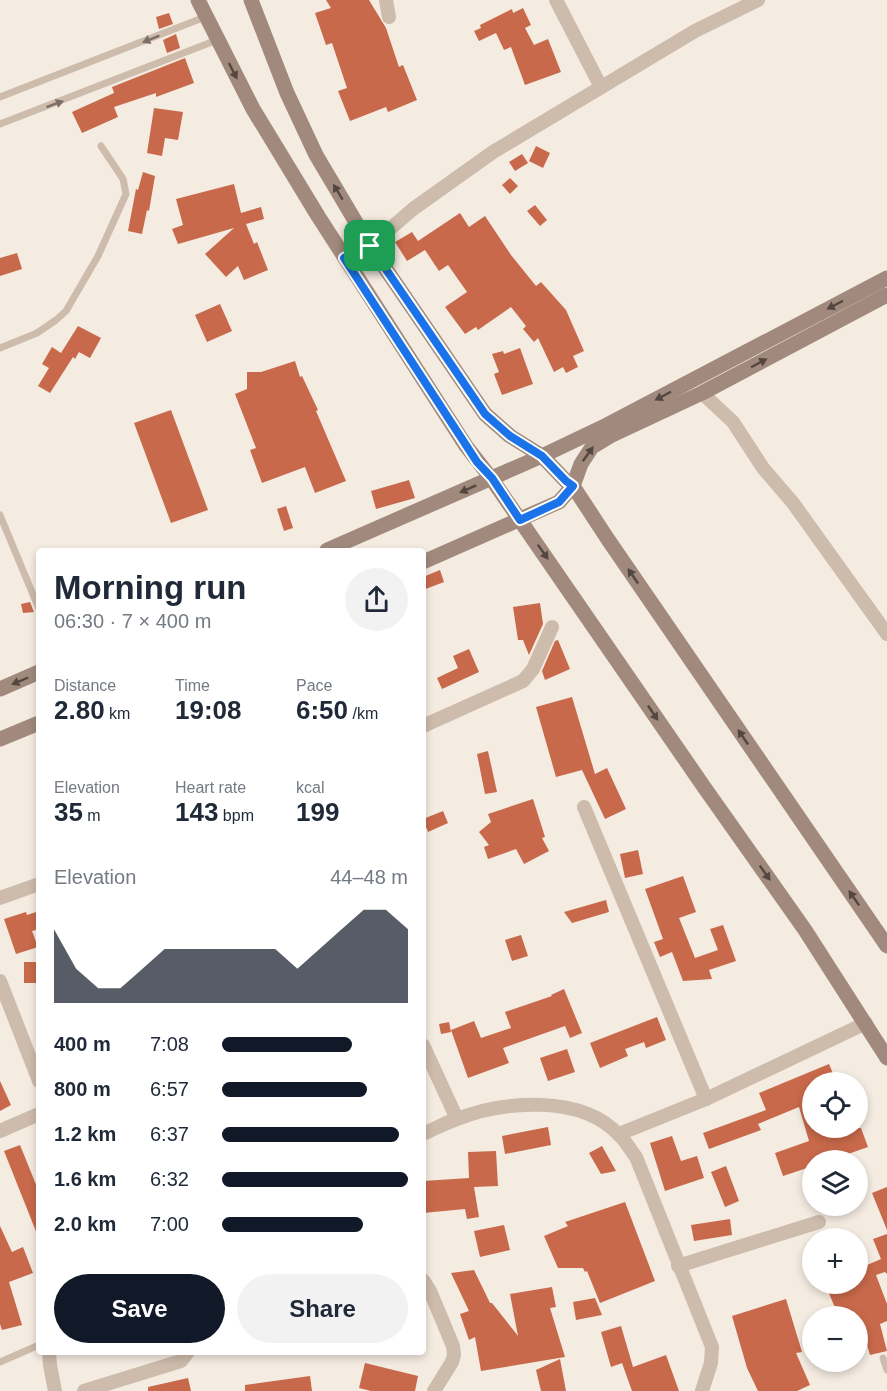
<!DOCTYPE html>
<meta charset="utf-8">
<style>
body{margin:0;font-family:Helvetica,sans-serif;background:#f2f2f3;color:#1f2937;height:100vh;display:flex;flex-direction:column;font-size:22px;white-space:nowrap}
*{box-sizing:border-box;margin:0}
p{font-size:20px;color:#747a83}
.icon{flex:none;width:33px;height:33px;fill:none;stroke:currentColor;stroke-width:2;stroke-linecap:round;stroke-linejoin:round}
.map{position:relative;flex:1;overflow:hidden}
.panel{position:absolute;left:36px;top:548px;width:390px;height:807px;display:flex;flex-direction:column;background:#fff;border-radius:6px;box-shadow:0 3px 9px #0003}
.panel>*{flex:none}
.buttons{position:absolute;left:802px;top:1072px;display:grid;gap:12px}
.buttons a{display:grid;place-items:center;width:66px;height:66px;border-radius:50%;background:#fff;box-shadow:0 3px 9px #0003;font-size:30px}
.pin{position:absolute;display:grid;place-items:center;width:51px;height:51px;color:#fff;margin:-26px;border-radius:12px;box-shadow:0 3px 9px #0006}
.round{display:grid;place-items:center;flex:none;width:63px;height:63px;border-radius:32px;background:#f2f2f3}
.overview{display:flex;align-items:center;justify-content:space-between;height:102px;padding:0 18px}
h1{font-size:33px;font-weight:600;line-height:45px}
.figures{display:grid;grid-template-columns:repeat(3,1fr);gap:9px;height:102px;padding:6px 18px}
.figures div{display:grid;align-content:center}
.figures b{font-size:26px;font-weight:600}
.figures small{font-size:16px;font-weight:400}
.figures p{font-size:16px}
.chart{height:168px;padding:12px 18px}
.chart p{display:flex;justify-content:space-between}
.chart svg{width:100%;height:108px;margin-top:6px;fill:#111827;opacity:.7}
.primary-button{display:flex;gap:12px;margin-top:auto;padding:12px 18px}
.primary-button a{flex:1;height:69px;border-radius:36px;background:#111827;color:#fff;font-size:24px;font-weight:600;line-height:69px;text-align:center}
.primary-button a+a{background:#f2f2f3;color:#1f2937}
ul{padding:0 18px;list-style:none;font-size:20px}
li{display:grid;grid-template-columns:96px 72px 1fr;align-items:center;height:45px}
li i{height:15px;border-radius:8px;background:#111827}
.map>svg:first-child{display:block}
.building{fill:#c8694b}
.lines{fill:none;stroke-linecap:round;stroke-linejoin:round}
.lane{stroke:#cdbbac;stroke-width:7}
.street{stroke:#cdbbac;stroke-width:14}
.secondary{stroke:#a18a7d;stroke-width:15}
.oneway{fill:#7d6f65}
.oneway2{fill:#544640}
.route-casing{stroke:#fff;stroke-width:12}
.route{stroke:#1a73e8;stroke-width:8}
</style>
<div class="map">
<svg width="887" height="1391" viewBox="0 0 887 1391">
<rect width="100%" height="100%" fill="#f4ebe1"/>
<g class="building">
<polygon points="326,0 369,0 386,28 399,67 403,65 417,100 388,112 386,107 350,121 338,91 347,88 332,43 326,45 315,13 331,8"/>
<polygon points="523,8 531,25 525,28 534,45 548,39 561,72 525,85 511,47 504,50 496,33 479,41 474,31 481,28 480,25 512,9 513,13"/>
<polygon points="169,13 173,24 159,29 156,17"/>
<polygon points="176,34 180,48 167,53 163,40"/>
<polygon points="185,58 194,83 156,97 156,93 114,107 118,117 82,133 72,112 114,93 112,87"/>
<polygon points="154,108 183,112 178,140 165,138 162,156 147,153"/>
<polygon points="536,146 550,153 543,168 529,161"/>
<polygon points="522,154 528,163 515,171 509,162"/>
<polygon points="143,172 155,176 149,211 147,210 142,234 128,231 136,189 138,190"/>
<polygon points="510,178 518,186 510,194 502,185"/>
<polygon points="234,184 241,213 261,207 264,219 246,224 254,244 257,242 268,270 244,280 238,266 226,277 205,254 234,228 178,244 172,229 183,225 176,199"/>
<polygon points="535,205 547,220 540,226 527,211"/>
<polygon points="460,213 469,227 485,216 511,255 536,286 541,282 566,310 584,351 573,356 578,367 566,373 563,367 554,372 538,338 534,342 523,329 526,326 511,307 478,330 476,327 465,334 445,307 467,292 448,265 439,271 425,250 407,261 395,242 412,232 418,241"/>
<polygon points="17,253 22,269 0,276 0,258"/>
<polygon points="220,304 232,331 207,342 195,315"/>
<polygon points="78,326 101,338 90,358 79,352 75,359 73,357 50,393 38,386 49,368 42,364 52,347 61,353"/>
<polygon points="520,348 533,384 502,395 494,374 499,372 492,354 503,351 504,354"/>
<polygon points="295,361 300,377 302,376 318,410 316,411 346,481 315,493 305,467 262,483 250,450 256,448 235,394 247,389 247,372 261,372"/>
<polygon points="171,410 208,510 171,523 134,423"/>
<polygon points="409,480 415,498 376,509 371,491"/>
<polygon points="286,506 293,528 284,531 277,509"/>
<polygon points="440,570 444,582 423,590 423,577"/>
<polygon points="30,602 34,612 23,613 21,604"/>
<polygon points="540,603 543,624 529,655 523,640 518,640 513,607"/>
<polygon points="558,640 570,669 545,680 542,671 555,641"/>
<polygon points="469,649 479,672 442,689 437,678 458,668 453,656"/>
<polygon points="572,697 595,774 607,768 626,809 605,819 582,770 556,777 536,707"/>
<polygon points="488,751 497,792 485,794 477,754"/>
<polygon points="533,799 545,837 542,838 549,851 524,864 516,849 488,859 484,847 489,845 479,832 491,822 488,814"/>
<polygon points="443,811 448,823 428,832 423,819"/>
<polygon points="638,850 643,874 625,878 620,854"/>
<polygon points="683,876 696,912 679,918 695,958 718,950 710,929 723,925 736,961 709,970 712,979 683,981 672,952 660,957 654,942 663,939 645,889"/>
<polygon points="606,900 609,912 572,923 564,912"/>
<polygon points="39,911 39,929 32,931 38,947 16,954 4,919 26,912 27,915"/>
<polygon points="521,935 528,956 512,961 505,940"/>
<rect x="24" y="962" width="15" height="21"/>
<polygon points="564,989 582,1033 570,1038 565,1026 503,1048 509,1063 468,1078 451,1030 474,1021 481,1038 511,1028 505,1012 552,996 551,995"/>
<polygon points="657,1017 666,1040 646,1048 644,1042 625,1049 628,1056 600,1068 590,1043"/>
<polygon points="449,1022 451,1032 441,1034 439,1024"/>
<polygon points="567,1049 575,1072 548,1081 540,1058"/>
<polygon points="829,1064 837,1083 813,1083 813,1128 861,1128 868,1147 828,1161 813,1161 813,1166 783,1176 775,1153 809,1141 799,1107 758,1124 761,1130 709,1149 703,1133 766,1110 759,1093"/>
<polygon points="0,1081 11,1105 0,1111"/>
<polygon points="548,1127 551,1145 505,1154 502,1136"/>
<polygon points="672,1136 681,1161 697,1156 704,1178 665,1191 650,1143"/>
<polygon points="20,1145 39,1192 39,1239 4,1151"/>
<polygon points="602,1146 616,1171 601,1174 589,1153"/>
<polygon points="496,1151 498,1186 474,1187 479,1217 467,1219 465,1209 423,1213 423,1181 469,1178 468,1152"/>
<polygon points="726,1166 739,1201 725,1207 711,1172"/>
<polygon points="887,1187 887,1230 872,1193"/>
<polygon points="625,1202 655,1281 600,1303 587,1271 585,1272 583,1268 558,1268 544,1236 568,1226 565,1222"/>
<polygon points="730,1219 732,1235 694,1241 691,1225"/>
<polygon points="504,1225 510,1250 480,1257 474,1231"/>
<polygon points="0,1226 12,1252 23,1247 33,1273 9,1282 22,1325 2,1330 0,1324"/>
<polygon points="887,1234 887,1274 885,1272 876,1275 887,1304 887,1321 880,1324 887,1351 870,1355 863,1331 858,1332 858,1317 839,1317 825,1284 858,1284 858,1269 881,1259 873,1239"/>
<polygon points="474,1270 490,1303 492,1303 518,1336 510,1294 552,1287 556,1307 550,1308 565,1357 481,1371 475,1337 469,1340 460,1314 469,1311 451,1273"/>
<polygon points="595,1298 602,1315 576,1320 573,1302"/>
<polygon points="786,1299 802,1352 796,1353 810,1385 797,1391 758,1391 747,1368 732,1316"/>
<polygon points="621,1326 633,1367 666,1355 679,1391 632,1391 622,1363 611,1367 601,1332"/>
<polygon points="560,1359 566,1391 541,1391 536,1370"/>
<polygon points="365,1363 418,1376 415,1391 371,1391 359,1388"/>
<polygon points="310,1376 312,1391 245,1391 245,1385"/>
<polygon points="188,1378 191,1391 148,1391 148,1387"/>
</g>
<g class="lines">
<g class="lane">
<polyline points="0,97 205,17"/>
<polyline points="0,124 217,40"/>
<polyline points="0,348 37,333 56,320 66,311 98,256 126,194 123,179 101,146"/>
<polyline points="0,515 39,609"/>
<polyline points="883,1358 887,1370"/>
<polyline points="0,1362 39,1345"/>
</g>
<g class="street">
<polyline points="386,0 389,17"/>
<polyline points="556,0 601,87"/>
<polyline points="344,258 370,246 413,209 493,152 695,31 758,0"/>
<polyline points="702,393 733,422 763,468 793,503 887,634"/>
<polyline points="423,726 523,681 533,669 552,627"/>
<polyline points="584,807 706,1099"/>
<polyline points="0,898 39,884"/>
<polyline points="0,981 39,1081"/>
<polyline points="423,1045 457,1119"/>
<polyline points="0,1131 39,1114"/>
<path d="M423,1134c11,-5 22,-11 34,-15 47,-18 124,-25 162,16 7,6 11,15 17,22l76,190 -1,16 -9,28"/>
<polyline points="619,1134 706,1099 866,1023"/>
<polyline points="678,1266 819,1222"/>
<polyline points="423,1280 430,1291 453,1346 454,1355 452,1362 434,1391"/>
<polyline points="49,1352 50,1365 55,1391"/>
<polyline points="84,1391 181,1361 188,1352"/>
</g>
<g class="secondary">
<polyline points="198,0 253,109 318,216 466,446 491,478 704,787 805,930 887,1058"/>
<polyline points="251,0 287,93 316,155 370,246 485,414 510,436 542,456 566,481 573,486 607,538 887,946"/>
<polyline points="327,550 542,456 607,425 887,278"/>
<polyline points="423,562 559,502 573,486 581,464 592,447 610,436 702,393 887,295"/>
<polyline points="0,689 39,672"/>
<polyline points="0,739 39,723"/>
</g>
</g>
<defs><path id="oneway-solid" d="M-6-.8H1V-3.2L6.5 0L1 3.2V.8H-6Z" transform="scale(1.5)"/></defs>
<g class="oneway">
<use href="#oneway-solid" transform="translate(151 39) rotate(158)"/>
<use href="#oneway-solid" transform="translate(55 104) rotate(-20)"/>
</g>
<g class="oneway2">
<use href="#oneway-solid" transform="translate(233 71) rotate(63)"/>
<use href="#oneway-solid" transform="translate(338 192) rotate(-121)"/>
<use href="#oneway-solid" transform="translate(835 305) rotate(152)"/>
<use href="#oneway-solid" transform="translate(759 363) rotate(-28)"/>
<use href="#oneway-solid" transform="translate(663 396) rotate(152)"/>
<use href="#oneway-solid" transform="translate(588 454) rotate(-54)"/>
<use href="#oneway-solid" transform="translate(468 489) rotate(156)"/>
<use href="#oneway-solid" transform="translate(543 552) rotate(55)"/>
<use href="#oneway-solid" transform="translate(633 576) rotate(-124)"/>
<use href="#oneway-solid" transform="translate(20 681) rotate(157)"/>
<use href="#oneway-solid" transform="translate(653 713) rotate(56)"/>
<use href="#oneway-solid" transform="translate(743 737) rotate(-124)"/>
<use href="#oneway-solid" transform="translate(765 873) rotate(55)"/>
<use href="#oneway-solid" transform="translate(854 898) rotate(-125)"/>
</g>
<g class="lines">
<defs>
<polygon id="route" points="370,246 485,414 510,436 542,456 566,481 573,486 559,502 520,520 492,478 477,462 344,258"/>
</defs>
<use href="#route" class="route-casing"/>
<use href="#route" class="route"/>
</g>
</svg>
<div class="buttons">
<a><svg class="icon" aria-label="locate" viewBox="0 0 24 24"><circle cx="12" cy="12" r="6"/><path d="M12 2v4M12 18v4M2 12h4M18 12h4"/></svg></a>
<a><svg class="icon" aria-label="layers" viewBox="0 0 24 24"><path d="M12 4l9 5-9 5-9-5zM3 14l9 5 9-5"/></svg></a>
<a>+</a>
<a>−</a>
</div>
<div class="pin" style="left:370px;top:246px;background:#1e9e55"><svg class="icon" aria-label="arrive" viewBox="0 0 24 24"><path d="M6 21V4h12l-3 4 3 4H6"/></svg></div>
<section class="panel">
<div class="overview"><div><h1>Morning run</h1><p>06:30 · 7 × 400 m</p></div><a class="round"><svg class="icon" aria-label="share" viewBox="0 0 24 24"><path d="M12 15V3M7 8l5-5 5 5M5 13v7h14v-7"/></svg></a></div>
<div class="figures">
<div><p>Distance</p><b>2.80<small> km</small></b></div>
<div><p>Time</p><b>19:08</b></div>
<div><p>Pace</p><b>6:50<small> /km</small></b></div>
</div>
<div class="figures">
<div><p>Elevation</p><b>35<small> m</small></b></div>
<div><p>Heart rate</p><b>143<small> bpm</small></b></div>
<div><p>kcal</p><b>199</b></div>
</div>
<div class="chart"><p><span>Elevation</span>44–48 m</p>
<svg viewBox="0 0 160 44" preserveAspectRatio="none"><path d="M0 44V14L10 30L20 38L30 38L40 30L50 22L60 22L70 22L80 22L90 22L100 22L110 30L120 22L130 14L140 6L150 6L160 14V44z"/></svg>
</div>
<ul>
<li><b>400 m</b>7:08<i style="width:70%"></i></li>
<li><b>800 m</b>6:57<i style="width:78%"></i></li>
<li><b>1.2 km</b>6:37<i style="width:95%"></i></li>
<li><b>1.6 km</b>6:32<i style="width:100%"></i></li>
<li><b>2.0 km</b>7:00<i style="width:76%"></i></li>
</ul>
<div class="primary-button"><a>Save</a><a>Share</a></div>
</section>
</div>
